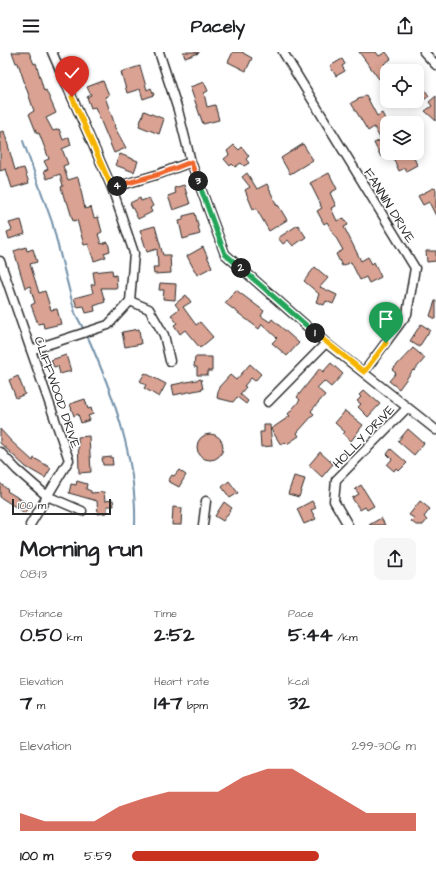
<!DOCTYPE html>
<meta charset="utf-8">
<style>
body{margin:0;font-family:"Architects Daughter",sans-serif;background:#f6f6f6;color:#202124;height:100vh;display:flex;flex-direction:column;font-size:15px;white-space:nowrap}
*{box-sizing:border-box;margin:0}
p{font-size:13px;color:#757577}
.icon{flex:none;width:22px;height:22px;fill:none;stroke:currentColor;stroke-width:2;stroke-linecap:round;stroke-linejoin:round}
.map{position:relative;height:473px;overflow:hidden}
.side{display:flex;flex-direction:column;background:#fff;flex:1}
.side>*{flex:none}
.fabs{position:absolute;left:380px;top:12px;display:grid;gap:8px}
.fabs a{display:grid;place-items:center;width:44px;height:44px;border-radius:8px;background:#fff;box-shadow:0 2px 10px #0003;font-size:20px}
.scale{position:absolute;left:12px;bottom:10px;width:99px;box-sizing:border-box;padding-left:4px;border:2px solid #2b2b2b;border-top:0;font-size:11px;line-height:14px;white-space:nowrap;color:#2b2b2b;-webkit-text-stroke:3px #fff;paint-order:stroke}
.pin{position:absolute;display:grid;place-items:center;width:34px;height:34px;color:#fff;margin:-41px -17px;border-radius:50% 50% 50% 0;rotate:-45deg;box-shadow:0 0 4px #0007}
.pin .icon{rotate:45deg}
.km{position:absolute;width:20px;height:20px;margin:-10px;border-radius:50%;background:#222;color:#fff;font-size:11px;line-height:20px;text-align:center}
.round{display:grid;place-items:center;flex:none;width:42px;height:42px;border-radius:8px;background:#f6f6f6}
.summary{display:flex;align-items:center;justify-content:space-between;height:68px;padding:0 20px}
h1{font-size:22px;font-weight:700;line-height:30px}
.metrics{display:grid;grid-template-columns:repeat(3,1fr);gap:6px;height:68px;padding:4px 20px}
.metrics div{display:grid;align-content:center}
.metrics b{font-size:20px;font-weight:700}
.metrics small{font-size:11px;font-weight:400}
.metrics p{font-size:11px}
.chart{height:112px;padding:8px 20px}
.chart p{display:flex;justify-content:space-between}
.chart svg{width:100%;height:72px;margin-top:4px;fill:#c8321e;opacity:.7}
ul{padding:0 20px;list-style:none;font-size:13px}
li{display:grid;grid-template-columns:64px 48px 1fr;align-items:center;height:30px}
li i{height:10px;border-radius:5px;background:#c8321e}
header{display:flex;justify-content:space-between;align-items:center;height:52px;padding:0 20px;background:#fff;font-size:18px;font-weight:700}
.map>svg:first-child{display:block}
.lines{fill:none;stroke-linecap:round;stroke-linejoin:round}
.stream{stroke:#7291aa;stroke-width:2}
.building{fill:#d9a292;stroke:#2b2b2b}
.minor-casing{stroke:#2b2b2b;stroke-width:11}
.minor{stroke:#fff;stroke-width:8}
.split-1-casing{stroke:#fff;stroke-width:8}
.split-2-casing{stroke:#fff;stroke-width:8}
.split-3-casing{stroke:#fff;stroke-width:8}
.split-4-casing{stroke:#fff;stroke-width:8}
.split-5-casing{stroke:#fff;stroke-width:8}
.split-1{stroke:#f5b400;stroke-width:5}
.split-2{stroke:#22a559;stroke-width:5}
.split-3{stroke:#22a559;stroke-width:5}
.split-4{stroke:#f0652b;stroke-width:5}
.split-5{stroke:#f5b400;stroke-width:5}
.labels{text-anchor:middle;stroke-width:3;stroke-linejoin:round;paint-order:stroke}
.street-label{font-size:13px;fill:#2b2b2b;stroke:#fff}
</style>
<header><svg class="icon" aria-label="menu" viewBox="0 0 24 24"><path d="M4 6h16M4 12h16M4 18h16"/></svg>Pacely<svg class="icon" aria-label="share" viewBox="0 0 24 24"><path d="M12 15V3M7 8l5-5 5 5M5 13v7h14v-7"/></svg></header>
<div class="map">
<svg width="436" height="473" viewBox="0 0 436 473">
<rect width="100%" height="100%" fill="#fff"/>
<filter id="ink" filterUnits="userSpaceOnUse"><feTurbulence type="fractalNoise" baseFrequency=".025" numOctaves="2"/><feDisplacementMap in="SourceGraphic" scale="8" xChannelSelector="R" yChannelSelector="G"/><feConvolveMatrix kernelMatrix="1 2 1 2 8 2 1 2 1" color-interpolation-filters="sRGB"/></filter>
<g filter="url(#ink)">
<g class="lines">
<g class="stream">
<polyline points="23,89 52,170 75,261 84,278"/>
<path d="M86,281c27,60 51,126 49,192"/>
</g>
</g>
<g class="building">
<polygon points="12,0 29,0 34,12 36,11 44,39 46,38 56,61 46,66 53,79 59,77 63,88 69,85 71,93 62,97 68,112 63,114 68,128 78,125 85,157 91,155 94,166 98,165 102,180 98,182 101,192 108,190 110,199 104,201 106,205 94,209 88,192 84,193 77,168 73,169 67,149 65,149 61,135 63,134 60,122 47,127 44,119 48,117 44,109 49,107 39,81 37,82 29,62 34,59 18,11 16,11"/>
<polygon points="183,0 199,0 199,1 185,6"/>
<polygon points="233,0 243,0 243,1 252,6 246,19 228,10"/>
<polygon points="359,0 376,0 379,4 386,0 391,7 384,12 387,16 387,32 381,25 379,27"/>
<polygon points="342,7 345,12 342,14 345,19 336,24 330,14"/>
<polygon points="140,14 147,38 151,36 154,43 143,47 140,37 127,41 121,20"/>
<polygon points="417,26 429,44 417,53"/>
<polygon points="103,29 109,43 105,45 115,73 114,74 126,96 114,101 95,55 91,56 87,45 91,43 87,35"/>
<polygon points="204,30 208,39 204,41 207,55 215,53 219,68 203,72 190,35"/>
<polygon points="366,43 377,64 382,61 387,71 387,101 381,89 381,105 374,91 381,88 374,75 368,79 351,51"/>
<polygon points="436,44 436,69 425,59 432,54 429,50"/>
<polygon points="144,59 164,67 159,82 139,74"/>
<polygon points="4,79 15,118 24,116 29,131 12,136 6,117 0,119 0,80"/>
<polygon points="303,92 313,108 290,122 281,106"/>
<polygon points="234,93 239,98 242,95 249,104 246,107 249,111 244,114 241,111 235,115 232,112 230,114 224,107 229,103 227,99"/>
<polygon points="391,101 412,101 417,113 406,119 405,116 399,119"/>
<polygon points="120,102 138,109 134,120 115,113"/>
<polygon points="247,121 257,137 267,132 277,154 278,153 287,168 269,179 256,156 253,157 245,138 250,135 242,125"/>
<polygon points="329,121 337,137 330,141 336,154 331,156 337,169 344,166 348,173 344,175 361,209 368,205 372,212 374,210 381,225 369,231 366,225 360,228 351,210 342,214 336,202 343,198 327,170 324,172 317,159 322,156 320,153 321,153 310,131"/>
<polygon points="184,133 190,152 173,158 168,144 176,141 174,136"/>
<polygon points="433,136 436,137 436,164 429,150 423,153 418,144"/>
<polygon points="140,146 141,149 149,146 153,154 150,156 152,160 138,167 130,151"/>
<polygon points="195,161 200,182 183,187 179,169 183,168 183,164"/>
<polygon points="21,168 25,182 9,187 7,180 12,178 9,171"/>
<polygon points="298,173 306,185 293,194 288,188 283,192 278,186"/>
<polygon points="155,174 163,203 170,203 171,221 154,222 153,215 158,215 157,197 147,200 140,178"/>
<polygon points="26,195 27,199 33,197 37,210 30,212 39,241 45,239 51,258 57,257 61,272 44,276 43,271 38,272 31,253 35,251 30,234 25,236 14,199"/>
<polygon points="203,195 212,215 197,223 187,204"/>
<polygon points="426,199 436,199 436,209 427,210"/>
<polygon points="315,215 328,226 320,235 337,243 333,252 326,249 324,253 316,250 319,242 304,229"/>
<polygon points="112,218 113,224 116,223 117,236 101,236 105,250 94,254 95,259 86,261 84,254 77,255 74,246 93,241 91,233 95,232 93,220"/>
<polygon points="160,231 176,232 175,248 163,247 164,238 159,238"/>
<polygon points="236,238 264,259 261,264 270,270 272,267 299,291 287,304 272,291 277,286 262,272 259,277 225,251"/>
<polygon points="186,243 191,250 183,255 196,273 200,270 213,285 200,296 185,278 180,282 174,273 177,271 171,263 179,257 175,252"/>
<polygon points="435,249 436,249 436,267 430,264"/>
<polygon points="421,272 430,278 419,295 410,289"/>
<polygon points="139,277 141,292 125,295 122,280"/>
<polygon points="413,296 425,306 414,319 413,318 399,337 389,329 396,321 392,318"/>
<polygon points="66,303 71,319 60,322 58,314 54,315 51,308"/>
<polygon points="195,305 212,305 212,319 208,319 208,323 197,323 197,315 194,315"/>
<polygon points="331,311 343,322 331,335 324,329 317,336 325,343 311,359 314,362 297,381 299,384 287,392 285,390 281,393 271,377 290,364 288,362 300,348 297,345 320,316 323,320"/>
<polygon points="250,312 261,322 255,329 251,326 244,334 246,335 240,342 248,349 246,352 237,345 233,350 217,346 219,335 230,323 236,328"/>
<polygon points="145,321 166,332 159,345 144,336 146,333 140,329"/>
<polygon points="18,324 25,342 16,346 9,328"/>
<polygon points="201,327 203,337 174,343 172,333"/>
<polygon points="364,338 380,352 368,365 358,355 361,352 357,349 361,345 359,343"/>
<polygon points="85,347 88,357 91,356 93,362 88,364 90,368 81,371 78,362 74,364 70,352"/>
<polygon points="345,359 363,373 351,389 343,382 345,380 335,371"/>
<polygon points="264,373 270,373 272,394 261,395 260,380 264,380"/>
<polygon points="0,377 11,389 33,409 34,406 51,416 45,426 26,415 0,391"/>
<polygon points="408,377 424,391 414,403 398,389"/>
<circle cx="210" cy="395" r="13"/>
<polygon points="89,384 91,420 79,421 78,385"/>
<polygon points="391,397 407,411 399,419 396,416 394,419 387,413 392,407 387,402"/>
<polygon points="320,400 333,412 322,425 309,413"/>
<polygon points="112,405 113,413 103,413 102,406"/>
<polygon points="179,418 186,423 179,435 168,429 172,423 174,424"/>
<polygon points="294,424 305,427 299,445 288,442"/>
<polygon points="77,429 87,432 86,437 91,439 91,441 104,440 105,449 113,448 114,454 107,454 107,461 98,462 97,449 69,441 71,432 76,433"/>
<polygon points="229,429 238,441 230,446 222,435"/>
<polygon points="0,431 8,438 7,439 30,453 25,461 0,445"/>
<polygon points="361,433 374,454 367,458 365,455 360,458 352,446 359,442 355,437"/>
<polygon points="312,449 316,456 311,458 316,467 304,472 297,457"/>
<polygon points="420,449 430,457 424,465 427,468 423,473 416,473 411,469 414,466 409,463"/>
<polygon points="224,450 232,456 223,469 215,464"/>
<polygon points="173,455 182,456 181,473 172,473"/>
<polygon points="381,466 385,473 369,473"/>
</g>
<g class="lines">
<defs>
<g id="minor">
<polyline points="159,0 178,58 191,110 225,202 326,291 436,378"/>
<polyline points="283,0 415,216 407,262 364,320"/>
<polyline points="424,0 436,13"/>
<polyline points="112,136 159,122 191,110"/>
<polyline points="0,209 69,408 30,473"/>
<polyline points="130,249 149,257 164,283 170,309"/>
<polyline points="31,298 108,273 130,249 134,201 112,136 52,0"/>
<polyline points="268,350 326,291"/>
<polyline points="0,400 17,418 47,444 82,459"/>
<polyline points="203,473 206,449"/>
<polyline points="348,473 334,449 336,428 407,356"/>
</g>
</defs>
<use href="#minor" class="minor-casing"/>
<use href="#minor" class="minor"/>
</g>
</g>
<g class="lines" filter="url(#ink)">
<defs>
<polyline id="split-1" points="315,281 364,320 386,291"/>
<polyline id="split-2" points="241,216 315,281"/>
<polyline id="split-3" points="198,129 225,202 241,216"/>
<polyline id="split-4" points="117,134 160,122 191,110 198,129"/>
<polyline id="split-5" points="72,45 112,136 117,134"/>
</defs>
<use href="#split-1" class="split-1-casing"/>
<use href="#split-2" class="split-2-casing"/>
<use href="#split-3" class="split-3-casing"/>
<use href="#split-4" class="split-4-casing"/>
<use href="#split-5" class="split-5-casing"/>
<use href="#split-1" class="split-1"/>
<use href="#split-2" class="split-2"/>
<use href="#split-3" class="split-3"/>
<use href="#split-4" class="split-4"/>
<use href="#split-5" class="split-5"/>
</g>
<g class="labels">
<g class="street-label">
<text transform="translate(390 153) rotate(58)" y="5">FANNIN DRIVE</text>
<text transform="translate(58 340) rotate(71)" y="5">CLIFFWOOD DRIVE</text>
<text transform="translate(363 384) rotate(-46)" y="5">HOLLY DRIVE</text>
</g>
</g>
</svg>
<div class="fabs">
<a><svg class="icon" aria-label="locate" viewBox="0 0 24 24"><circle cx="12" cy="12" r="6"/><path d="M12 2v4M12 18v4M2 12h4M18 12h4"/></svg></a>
<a><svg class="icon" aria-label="layers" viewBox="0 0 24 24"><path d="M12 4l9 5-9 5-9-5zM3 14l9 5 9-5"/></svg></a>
</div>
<div class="scale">100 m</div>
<div class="pin" style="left:386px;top:291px;background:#1e9e55"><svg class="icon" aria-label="arrive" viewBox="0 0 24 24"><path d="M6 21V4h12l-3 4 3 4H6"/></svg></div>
<div class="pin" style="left:72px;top:45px;background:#d93025"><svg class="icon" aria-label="check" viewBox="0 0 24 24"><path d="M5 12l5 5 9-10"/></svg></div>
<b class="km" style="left:315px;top:281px">1</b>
<b class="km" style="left:241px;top:216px">2</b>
<b class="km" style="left:198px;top:129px">3</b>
<b class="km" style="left:117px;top:134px">4</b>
</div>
<section class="side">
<div class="summary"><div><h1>Morning run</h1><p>08:13</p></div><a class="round"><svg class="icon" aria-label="share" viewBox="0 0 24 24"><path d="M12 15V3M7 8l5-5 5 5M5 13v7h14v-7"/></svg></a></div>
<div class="metrics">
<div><p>Distance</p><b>0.50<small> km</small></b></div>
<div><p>Time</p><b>2:52</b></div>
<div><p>Pace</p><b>5:44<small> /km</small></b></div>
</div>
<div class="metrics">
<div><p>Elevation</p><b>7<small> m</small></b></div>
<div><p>Heart rate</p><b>147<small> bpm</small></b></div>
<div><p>kcal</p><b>32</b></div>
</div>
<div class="chart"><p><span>Elevation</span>299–306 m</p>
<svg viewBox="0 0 160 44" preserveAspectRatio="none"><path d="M0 44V33L10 38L20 38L30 38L40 29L50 24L60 20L70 20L80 20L90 11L100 6L110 6L120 15L130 24L140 33L150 33L160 33V44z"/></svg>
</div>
<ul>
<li><b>100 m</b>5:59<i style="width:66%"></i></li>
</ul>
</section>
